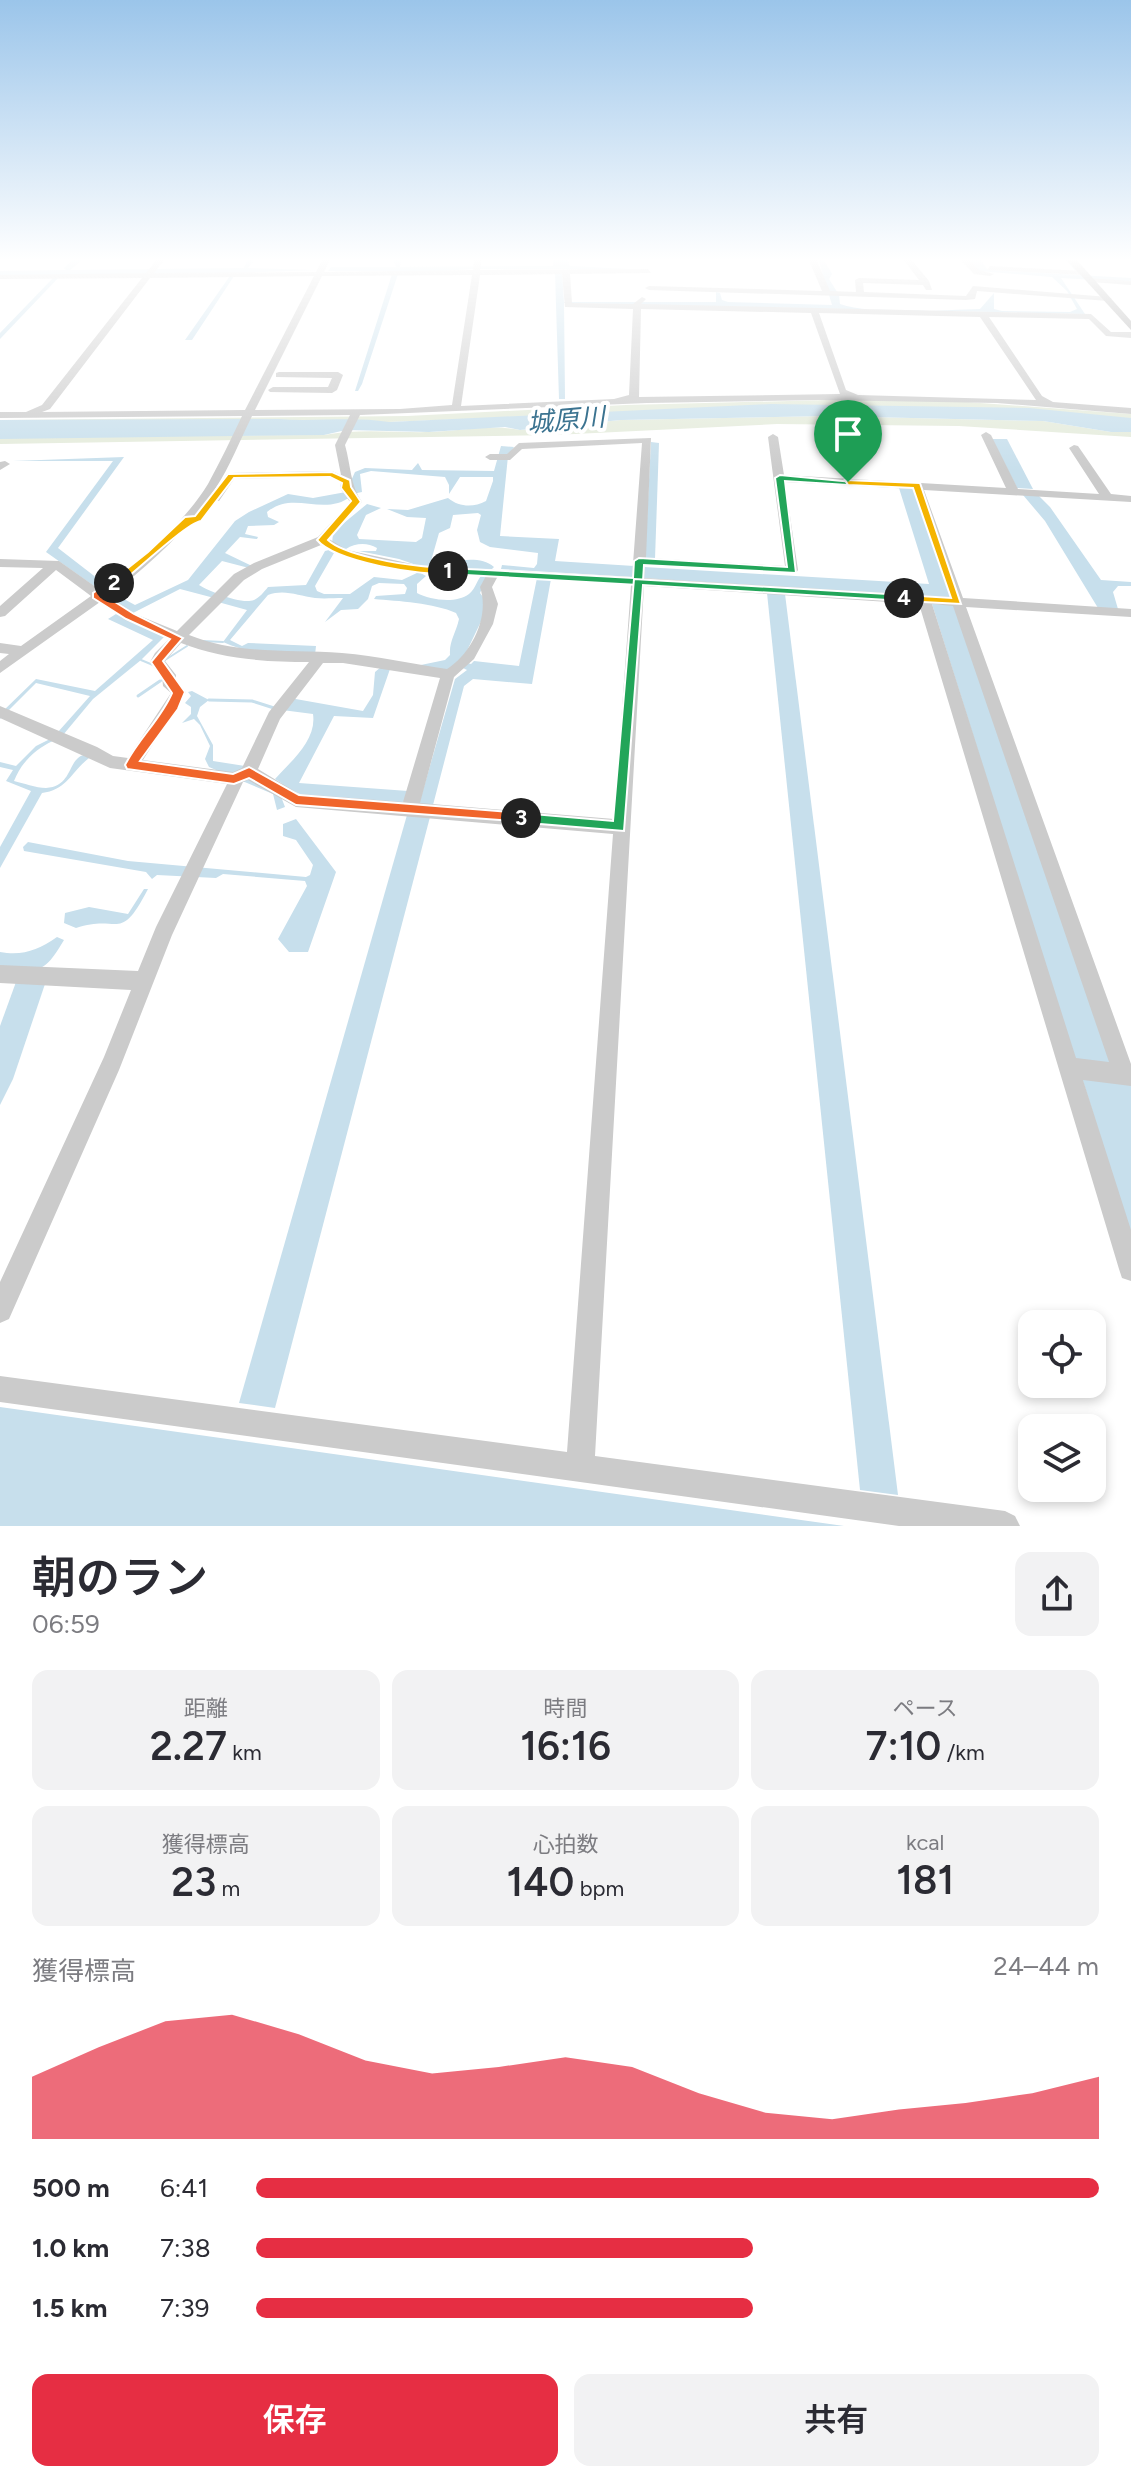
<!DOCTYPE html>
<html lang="ja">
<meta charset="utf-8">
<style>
body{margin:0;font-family:Figtree,"Noto Sans JP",sans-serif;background:#f2f2f3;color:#2b2b33;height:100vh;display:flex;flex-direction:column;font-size:30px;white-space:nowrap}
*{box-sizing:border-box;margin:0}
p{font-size:26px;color:#7c7c81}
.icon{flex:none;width:44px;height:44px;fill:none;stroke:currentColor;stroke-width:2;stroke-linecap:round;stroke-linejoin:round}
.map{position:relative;height:1526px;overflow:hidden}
.sheet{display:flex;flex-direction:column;background:#fff;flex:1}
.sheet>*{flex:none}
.fabs{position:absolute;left:1018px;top:1310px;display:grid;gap:16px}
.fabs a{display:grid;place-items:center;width:88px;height:88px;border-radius:16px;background:#fff;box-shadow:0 4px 12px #0003;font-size:40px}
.pin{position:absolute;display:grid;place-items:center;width:68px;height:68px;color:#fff;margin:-82px -34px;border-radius:50% 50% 50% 0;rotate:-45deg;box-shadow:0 0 8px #0007}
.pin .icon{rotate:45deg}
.km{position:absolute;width:40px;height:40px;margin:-20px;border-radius:50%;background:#222;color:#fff;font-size:22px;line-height:40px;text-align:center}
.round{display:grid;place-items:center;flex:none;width:84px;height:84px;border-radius:16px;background:#f2f2f3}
.overview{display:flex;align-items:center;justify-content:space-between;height:136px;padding:0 32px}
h1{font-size:44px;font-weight:600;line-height:60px}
.stats{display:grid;grid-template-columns:repeat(3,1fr);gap:12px;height:136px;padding:8px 32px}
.stats div{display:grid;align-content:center;border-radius:16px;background:#f2f2f3;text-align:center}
.stats b{font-size:40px;font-weight:600}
.stats small{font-size:22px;font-weight:400}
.stats p{font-size:22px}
.chart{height:224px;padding:16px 32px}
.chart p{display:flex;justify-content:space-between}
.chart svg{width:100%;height:144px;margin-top:8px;fill:#e62e43;opacity:.7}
.button{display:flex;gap:16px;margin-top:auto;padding:16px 32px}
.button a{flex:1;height:92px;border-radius:16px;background:#e62e43;color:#fff;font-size:32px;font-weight:600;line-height:92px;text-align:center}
.button a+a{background:#f2f2f3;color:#2b2b33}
ul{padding:0 32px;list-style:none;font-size:26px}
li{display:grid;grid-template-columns:128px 96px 1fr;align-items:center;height:60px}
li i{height:20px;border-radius:10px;background:#e62e43}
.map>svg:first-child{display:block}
.green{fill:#e4ebdb}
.water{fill:#c7dfec}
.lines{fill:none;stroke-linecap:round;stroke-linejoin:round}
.stream-far1{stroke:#c7dfec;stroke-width:2}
.stream{stroke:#c7dfec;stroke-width:3}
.minor{fill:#cbcbcb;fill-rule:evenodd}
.major{fill:#a6a6a6;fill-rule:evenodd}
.split-1{fill:#22a559;stroke:#fff;stroke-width:2}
.split-2{fill:#f5b400;stroke:#fff;stroke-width:2}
.split-3{fill:#f0652b;stroke:#fff;stroke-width:2}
.split-4{fill:#22a559;stroke:#fff;stroke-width:2}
.split-5{fill:#f5b400;stroke:#fff;stroke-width:2}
.labels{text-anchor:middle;stroke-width:8;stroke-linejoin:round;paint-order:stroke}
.far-water-label{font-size:26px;font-style:italic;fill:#3b7390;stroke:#fff}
</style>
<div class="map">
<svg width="1131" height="1526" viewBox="0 0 1131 1526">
<rect width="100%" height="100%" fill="#fff"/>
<g class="green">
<polygon points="828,400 953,401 1131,414 1131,422 1033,411 519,417 310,425 0,420 407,416 626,405"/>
<path d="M827,416l216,5 68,11h20v5l-172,-11 -182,-2 -223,11 -554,9v-8l324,-1c36,-7 71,-2 107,-3 30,-1 60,-8 89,-2l101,-10z"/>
</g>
<g class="water">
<polygon points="74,258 85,258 70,270 244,268 248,258 256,258 248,268 317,270 236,273 192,340 185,340 232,273 61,275 0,339 0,333 54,277 0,276 0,271 66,270 64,268"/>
<polygon points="392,258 401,258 400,267 553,266 553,258 566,258 570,266 628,269 473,269 398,274 362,384 358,391 355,391 393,271 328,271 331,267 396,267"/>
<path d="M818,258h5l9,16 -3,5 10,16 1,9c33,11 104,6 140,5l14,-16v16l8,2 68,1 7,-3 -10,-18 -15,-14 -73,-6 -12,-13h12l9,12 143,8v4l-70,-4 24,36 -521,-11 1,96h-6l-4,-126h7l2,29h152v-10l4,1 2,7 6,2 104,3z"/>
<path d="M771,404l258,4 102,10v14h-20l-68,-11 -216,-5 -206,4 -101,10 -15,-3 -76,5 -83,-2 -22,5 -324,4v-19l278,-1c38,3 74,-3 111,3z"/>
<polygon points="992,439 1007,439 1033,489 1017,488"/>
<polygon points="651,442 659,443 655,559 645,558"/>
<path d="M501,446l13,1 -6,9 -8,80 59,3 -4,22 79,5 -1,11 -132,-8 1,-4 32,3 3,-4 1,-11 -48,-6 -10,-5 -3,-12 4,-15 -3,-2 -25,2 -3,13 -11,5 -8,28 4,3c19,-2 44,-10 59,3l-2,2 -67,-1 -26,-9 -40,-8h17l1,-3c-10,-6 -22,-5 -31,1l-14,-4 1,-13 34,-28 14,4 -15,7 -9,20 2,4 57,3 6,-4 4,-20 -19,-1 -20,-8 21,1 40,-12c11,9 25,10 38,3l7,-20v-4h-33l-11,17v-9l-4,-8 -74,-6 -11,3 2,18c-10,1 -15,9 -24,11 -25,7 -48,-10 -71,9l1,5 11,5 -5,3 -26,1 -3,8 13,3 -1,2 -17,-2 -15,16 27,13 -3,2 -27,-7 -23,24c10,6 42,20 55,15 5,-2 10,-8 14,-13l38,-2 19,-34 4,-1 5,3 -19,33 2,5 7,3h26l24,-17 28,3 17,-8 7,4 -9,8v9c13,7 39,11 52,1 7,-5 8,-16 15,-21l3,4 -7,16 7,9v7l-25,52 9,3 3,-3 45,5 18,-88 14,1 -19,105 -59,-5 -9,7 -31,119 -14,-1 36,-125 12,-9 -8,-4 -12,4 -31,-4 29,-6 5,-5c-1,-14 6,-22 9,-36l-3,-6c-22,-10 -58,-12 -82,-14l2,-3 29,-2 2,-6 -3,-4 -25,-1 -7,3 -4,13 -10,10 -17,1 -16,12 18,-24c-9,0 -19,1 -28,0 -17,-2 -30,-9 -47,-3l-38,45 12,6 6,-3 68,3 -1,9c-29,1 -65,0 -92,-13l24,-32 -29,-8v-3l-38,-10 -47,24 -27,-17 5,-4 24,13 53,-25 47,-59 14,-9 39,-18 25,4 33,-6 9,-20 10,-4 47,2 6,-7 4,7 72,1z"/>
<polygon points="124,457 58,548 102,582 94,586 46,552 113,461 13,461"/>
<polygon points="899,488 914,489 951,598 643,578 644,567 929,584"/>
<polygon points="1023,495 1038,495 1050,507 1101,580 1131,582 1131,586 1118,586 1113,592 1118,609 1098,608 1045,521"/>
<polygon points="767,593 785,594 898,1495 860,1490"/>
<polygon points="932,604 954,605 1112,1065 1075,1061"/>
<polygon points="116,614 164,637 141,660 93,699 63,735 58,732 90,696 36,683 0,719 0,714 36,679 95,691 153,640 108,619"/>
<path d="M381,667l9,2 -17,49 -39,-2 -35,67 109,8v6l-6,6 -100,-8 -15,-7 -7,6 5,13 -8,3 -4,-16 -64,-27 -4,-8 5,-13 -10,-21 -6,-6 -12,4 9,-9v-7l-6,-4 6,-7 -3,-4 4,-1 17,9 -9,7 -3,9 16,29v16l32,5 39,19 -9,-6c16,-18 42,-39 38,-65l-31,-4 8,-12 73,13 10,-16 2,-23z"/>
<path d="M50,739l3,2c-18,8 -32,22 -39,40 9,2 22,7 32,7 29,-2 20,-32 42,-34l1,4c-18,14 -22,32 -47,35l-42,75v-21l31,-56 -25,-10 7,-11 -13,-3v-5l16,4 20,-20z"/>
<polygon points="407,815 430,817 275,1408 239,1403"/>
<polygon points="296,819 336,872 308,952 289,952 278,939 307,886 305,881 223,874 216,878 157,875 152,879 146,872 24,851 23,847 28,842 128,861 306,877 310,875 313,865 296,840 283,836 283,824"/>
<path d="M144,889h4c-29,56 -28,24 -72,39l-12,-5 1,-10 24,-6 39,7z"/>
<path d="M57,937l7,3c-22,37 -24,30 -64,27v-15c23,4 38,-2 57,-15z"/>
<polygon points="16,982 45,984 13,1079 0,1105 0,1026"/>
<polygon points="1082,1078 1131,1084 1131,1235"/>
<polygon points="0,1407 844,1526 0,1526"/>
</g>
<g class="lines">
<g class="stream-far1">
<polyline points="1067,260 1078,272"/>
<polyline points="202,641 223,642"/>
<polyline points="141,660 153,665 164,679 157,683"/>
<polyline points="165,660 187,646"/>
</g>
<g class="stream">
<polyline points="138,696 160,681"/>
<polyline points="209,700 252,701 274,708"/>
</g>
<g class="minor">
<path d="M158,258h8l-12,15 162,-1 7,-14h8l-7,14 149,-2 1,-12h8l-2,12 168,-1 3,4 -81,1 2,29 61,1 9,-7 4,2 -5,5 450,10 20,18h20v6l-25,-2 -17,-17 -100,-2 53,79 11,6 78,6v6l-134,-11 -178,-3 -172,3 -287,12 -15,30c6,21 5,40 17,57l-33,37 18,11 74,16 211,11 10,-134 -120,6 -12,11h-20l-5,-3 5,-3h17l12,-11 132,-5 -5,120 139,8 -17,-129 5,-3 5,3 6,38 222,13 -25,-53 5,-3 5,3 27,54 81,5 -30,-46 5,-3 4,1 33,48 20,2v6l-207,-12 39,108 168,11v8l-165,-10 165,457v22l-48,-6 48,150v51l-9,-3 -3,-9 -200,-665 -275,-18 -49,870 410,55 10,5 5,10h-121l-899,-124v-26l567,76 46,-618 -317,-27 -48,-27 -5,2 -71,153 -53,135 -110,249 -9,4v-41l104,-225 27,-67 -131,-7v-18l138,6 18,-44 71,-143 -117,-16 -110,-50v-12l97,41 16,9 15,2 43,-65 -8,-7 -1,-10 -12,-14 5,-9 15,-15 -45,-18 -25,-18 -100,71v-12l9,-7 -9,-1v-10l21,3 70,-50 -35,-26 -51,46 -5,1v-11l43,-38 -43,-1v-8l59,2 41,29c39,-29 82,-64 108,-106 12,-22 23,-45 34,-68l-242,2v-6h26l16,-7 100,-127 -142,1v-4l146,-2zM562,274l3,33 68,2 -4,86 -15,4 -153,7 19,-131zM472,275l-20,130 -52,4 -145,1 67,-134zM314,276l-69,134 -203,2 8,-3 100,-131zM641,309l170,4 29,81 -201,3zM819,313l161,4 56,83 -178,-5 -12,-5zM350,415l-15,30 6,30 -9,-4 -101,2 -4,1 -18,25 10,2 15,-22 96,-2 11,6 -1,5 10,14 -32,35 -64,26 -20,11 -57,57 -42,-17 -26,-18c40,-31 78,-65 106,-107 15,-22 25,-49 37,-73zM785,482l128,7 37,108 -306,-19 1,-13 151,8 2,-3zM321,545c46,28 112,29 165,31l-6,11c10,29 -8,66 -33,82 -35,-5 -70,-13 -105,-16 -52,-4 -104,2 -153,-18l55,-55 18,-11zM498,576l133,9 -17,234 -194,-16 34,-126 20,-18 19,-35 5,-20 -6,-17zM932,604l21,2 156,456 -33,-4zM181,643c40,16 85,19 128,19l-40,50 -27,56 -9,4 -90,-12 43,-68 -10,-12v-5l-11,-14zM323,663h20l97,15 -37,124 -104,-8 -41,-25 22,-50z"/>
<polygon points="808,258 816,258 830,291 856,292 855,280 859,278 919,280 902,258 910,258 929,281 932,290 926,290 923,285 863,283 864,292 966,296 973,286 1108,297 1112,299 1108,301 977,291 975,299 966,300 649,290 645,288 649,286 822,291"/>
<polygon points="959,258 967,258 979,270 994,274 990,276 974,274"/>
<polygon points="990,266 1084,271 1088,273 1084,275 987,270"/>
<polygon points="1088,278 1131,281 1131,285 1091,282"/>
<polygon points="279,372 338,372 343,375 337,390 332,393 270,392 268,390 273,387 328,387 332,378 276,377 276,373"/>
<polygon points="5,461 10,464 0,470 0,462"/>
</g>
<polygon class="major" points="1065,258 1075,258 1131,321 1131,330"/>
</g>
<linearGradient id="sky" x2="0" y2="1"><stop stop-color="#9bc5ea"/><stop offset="0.55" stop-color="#fff"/><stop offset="1" stop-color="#fff" stop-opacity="0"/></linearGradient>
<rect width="1131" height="472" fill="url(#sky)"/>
<polygon class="split-1" points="780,475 853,482 848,485 785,481 796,573 644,565 643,581 638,585 448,574 442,571 448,568 633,578 634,561 639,558 787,567 775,478"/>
<path class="split-2" d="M332,472l18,8 1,7 10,15 -33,38c16,15 71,24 93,26 11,2 23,-1 32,5l-2,2c-28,4 -116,-11 -134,-33l34,-39 -10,-13 1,-5 -12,-6 -96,1 -33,43c-14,2 -66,51 -83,64l-9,-2 39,-31 37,-35 10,-1 33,-42z"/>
<path class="split-3" d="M111,580l8,3 -15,12 30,19 49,24 -20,23 22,31 -7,17 -38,52 93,13 16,-7 50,28 222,18 5,1v8l-230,-17 -47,-27 -15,6 -107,-15 -2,-4c13,-26 36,-46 47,-72l-21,-31 19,-23 -44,-20 -33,-21v-5z"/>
<polygon class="split-4" points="634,579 904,595 909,598 904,601 643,585 624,831 516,822 516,814 521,813 613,821"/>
<polygon class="split-5" points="845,480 920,483 961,604 904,601 899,598 904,595 951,598 913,488 848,485"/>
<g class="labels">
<g class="far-water-label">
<text transform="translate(566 420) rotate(-5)" y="9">城原川</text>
</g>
</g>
</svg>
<div class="fabs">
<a><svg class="icon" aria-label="locate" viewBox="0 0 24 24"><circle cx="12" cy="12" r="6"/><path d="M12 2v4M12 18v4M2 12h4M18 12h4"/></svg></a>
<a><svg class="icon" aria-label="layers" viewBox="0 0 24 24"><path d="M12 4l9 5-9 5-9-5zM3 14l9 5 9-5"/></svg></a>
</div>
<div class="pin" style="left:848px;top:482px;background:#1e9e55"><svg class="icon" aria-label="arrive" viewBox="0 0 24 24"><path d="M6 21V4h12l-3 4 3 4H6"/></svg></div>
<b class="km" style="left:448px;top:571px">1</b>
<b class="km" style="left:114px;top:583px">2</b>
<b class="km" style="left:521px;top:818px">3</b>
<b class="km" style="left:904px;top:598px">4</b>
</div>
<section class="sheet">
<div class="overview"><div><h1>朝のラン</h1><p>06:59</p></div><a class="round"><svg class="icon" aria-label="share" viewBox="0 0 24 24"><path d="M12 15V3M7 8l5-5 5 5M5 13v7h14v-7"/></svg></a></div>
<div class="stats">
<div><p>距離</p><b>2.27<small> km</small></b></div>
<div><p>時間</p><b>16:16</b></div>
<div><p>ペース</p><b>7:10<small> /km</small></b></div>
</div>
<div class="stats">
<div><p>獲得標高</p><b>23<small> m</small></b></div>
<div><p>心拍数</p><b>140<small> bpm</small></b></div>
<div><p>kcal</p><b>181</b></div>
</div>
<div class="chart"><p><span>獲得標高</span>24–44 m</p>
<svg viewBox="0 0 160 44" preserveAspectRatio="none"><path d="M0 44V25L10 16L20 8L30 6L40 12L50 20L60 24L70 22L80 19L90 22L100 30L110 36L120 38L130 35L140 33L150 30L160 25V44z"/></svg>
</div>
<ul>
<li><b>500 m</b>6:41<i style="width:100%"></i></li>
<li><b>1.0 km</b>7:38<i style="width:59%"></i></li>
<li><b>1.5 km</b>7:39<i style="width:59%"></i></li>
</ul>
<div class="button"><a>保存</a><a>共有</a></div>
</section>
